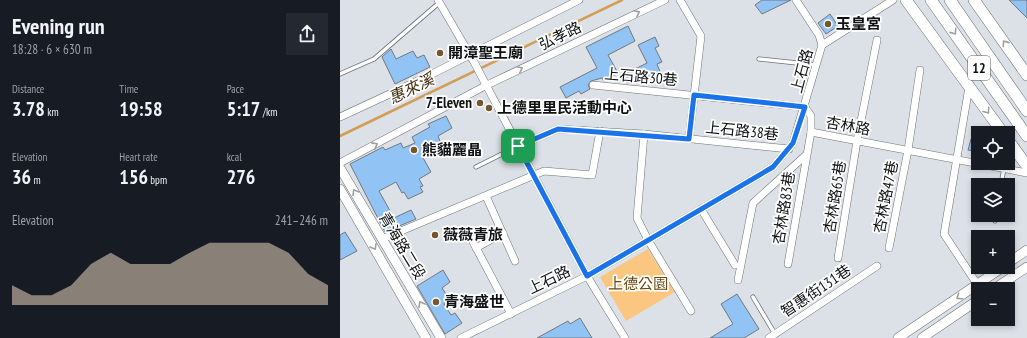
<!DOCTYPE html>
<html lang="en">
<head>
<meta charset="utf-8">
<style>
  :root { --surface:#171b24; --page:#242831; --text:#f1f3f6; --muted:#9ea1a6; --accent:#baad9b }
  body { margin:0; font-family:"PT Sans Narrow","Noto Sans TC",sans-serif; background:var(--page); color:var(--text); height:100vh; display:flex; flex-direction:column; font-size:15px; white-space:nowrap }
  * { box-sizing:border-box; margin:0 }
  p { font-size:13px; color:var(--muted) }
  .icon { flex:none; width:22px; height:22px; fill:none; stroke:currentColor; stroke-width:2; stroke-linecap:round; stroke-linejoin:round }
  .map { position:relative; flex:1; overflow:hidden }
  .details { display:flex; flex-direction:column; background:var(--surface); width:340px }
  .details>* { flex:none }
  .tools { position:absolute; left:631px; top:126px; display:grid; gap:8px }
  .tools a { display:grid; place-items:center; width:44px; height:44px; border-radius:0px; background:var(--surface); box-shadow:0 2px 6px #0003; font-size:20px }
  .pin { position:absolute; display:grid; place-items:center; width:34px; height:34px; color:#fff; margin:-17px; border-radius:8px; box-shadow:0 2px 6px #0006 }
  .round { display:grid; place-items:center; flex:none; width:42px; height:42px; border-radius:0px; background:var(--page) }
  .summary { display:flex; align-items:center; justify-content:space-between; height:68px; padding:0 12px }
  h1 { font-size:22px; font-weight:700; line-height:30px }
  .stats { display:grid; grid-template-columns:repeat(3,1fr); gap:6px; height:68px; padding:4px 12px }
  .stats div { display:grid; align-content:center }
  .stats b { font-size:20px; font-weight:700 }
  .stats small { font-size:11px; font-weight:400 }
  .stats p { font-size:11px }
  .chart { height:112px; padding:8px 12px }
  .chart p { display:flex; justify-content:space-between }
  .chart svg { width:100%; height:72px; margin-top:4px; fill:var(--accent); opacity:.7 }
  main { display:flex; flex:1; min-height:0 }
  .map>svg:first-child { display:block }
  .green { fill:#fbc67f }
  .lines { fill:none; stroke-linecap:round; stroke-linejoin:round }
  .stream { stroke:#d29d54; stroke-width:2.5 }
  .building { fill:#92c3f5; stroke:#74787d }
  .lane-casing { stroke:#6e7277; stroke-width:5 }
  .street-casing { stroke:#6e7277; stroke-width:8 }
  .secondary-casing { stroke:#6e7277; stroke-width:10 }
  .primary-casing { stroke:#6e7277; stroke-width:12 }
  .lane { stroke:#fff; stroke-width:3.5 }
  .street { stroke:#fff; stroke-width:7 }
  .secondary { stroke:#fff; stroke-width:9 }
  .primary { stroke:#fff; stroke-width:11 }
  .oneway { stroke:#9fa0a0 }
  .route-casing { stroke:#fff; stroke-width:8 }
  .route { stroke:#1a73e8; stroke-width:5 }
  .poi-dot { fill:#76572c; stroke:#fff; stroke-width:1.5 }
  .labels { text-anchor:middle; stroke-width:3.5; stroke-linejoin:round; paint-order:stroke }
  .shield { fill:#fff; stroke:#575859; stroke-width:1 }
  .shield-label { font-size:14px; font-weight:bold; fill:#0f1112 }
  .poi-label { font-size:15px; font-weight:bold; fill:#0f1112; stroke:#fff; text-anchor:start }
  .street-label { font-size:15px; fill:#0f1112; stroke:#fff }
  .park-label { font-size:15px; fill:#6b470e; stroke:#fff }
  .water-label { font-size:16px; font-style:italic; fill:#412c0b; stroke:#fff }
</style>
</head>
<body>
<main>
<section class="details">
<div class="summary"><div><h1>Evening run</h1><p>18:28 · 6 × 630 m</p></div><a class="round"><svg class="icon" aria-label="share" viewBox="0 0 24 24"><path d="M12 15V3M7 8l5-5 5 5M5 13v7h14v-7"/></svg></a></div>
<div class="stats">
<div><p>Distance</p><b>3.78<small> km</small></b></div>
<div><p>Time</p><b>19:58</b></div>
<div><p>Pace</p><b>5:17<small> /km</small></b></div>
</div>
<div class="stats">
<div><p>Elevation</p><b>36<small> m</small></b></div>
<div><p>Heart rate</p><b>156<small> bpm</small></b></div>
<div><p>kcal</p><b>276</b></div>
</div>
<div class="chart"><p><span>Elevation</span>241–246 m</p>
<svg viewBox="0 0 160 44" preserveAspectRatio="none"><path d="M0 44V32L10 38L20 38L30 32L40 19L50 12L60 19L70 19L80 19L90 12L100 6L110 6L120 6L130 6L140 12L150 25L160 32V44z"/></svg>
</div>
</section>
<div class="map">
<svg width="687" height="338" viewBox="0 0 687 338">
  <rect width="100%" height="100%" fill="#dce1e7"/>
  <polygon class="green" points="308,249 335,292 286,321 260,277"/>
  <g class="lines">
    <polyline class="stream" points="0,136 282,0"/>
  </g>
  <g class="building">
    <polygon points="422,0 451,0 422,14 415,5"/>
    <polygon points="669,0 687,0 687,18"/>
    <polygon points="490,14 498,26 486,34 478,23"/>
    <polygon points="288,26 295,41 268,55 278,73 264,81 262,78 251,81 248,85 250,89 241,94 239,91 226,98 220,87 257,68 246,47"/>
    <polygon points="315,37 319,46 315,48 322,62 317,64 321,74 306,81 304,77 291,84 289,82 287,83 283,75 307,63 298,45"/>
    <polygon points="51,49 56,59 73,51 77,58 84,55 90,67 55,84 42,57"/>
    <polygon points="106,116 112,128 98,136 102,146 82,156 91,172 79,179 83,186 80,187 83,192 68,199 64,192 62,193 56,182 39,191 54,218 71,210 76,219 45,232 10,164 43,147 45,150 61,143 63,148 75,143 72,137 90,127 88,124"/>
    <polygon points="631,139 638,141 638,152 628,150"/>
    <polygon points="5,232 17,251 0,260 0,235"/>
    <polygon points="103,270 110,282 102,288 110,300 104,304 111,315 115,313 122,323 105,334 77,286"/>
    <polygon points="397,294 419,329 404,338 370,338 393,324 381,304"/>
    <polygon points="240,318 252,338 197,338 228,321 230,324"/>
  </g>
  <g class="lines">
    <g class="lane-casing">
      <g id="lane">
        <polyline points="419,59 476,65"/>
        <polyline points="0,74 34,59 100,2"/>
        <polyline points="136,167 178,146"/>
        <polyline points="661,185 664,168"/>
        <polyline points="655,221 656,215"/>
        <polyline points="413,297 435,334"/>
      </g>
    </g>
    <g class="street-casing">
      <g id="street">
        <polyline points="98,0 134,62 247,276 285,338"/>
        <polyline points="340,0 361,36 349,139"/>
        <polyline points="482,45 553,0"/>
        <polyline points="253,85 465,107 471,116 471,132 448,264"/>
        <polyline points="629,87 604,234 637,284"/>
        <polyline points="0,117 84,78 239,0"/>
        <polyline points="471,132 687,173"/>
        <polyline points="304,134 297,218 308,240 351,311"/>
        <polyline points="178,146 218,129 304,134 449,149"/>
        <polyline points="0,163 145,86 325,0"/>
        <polyline points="146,196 175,261"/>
        <polyline points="361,209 395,265"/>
        <polyline points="131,238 171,314"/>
        <polyline points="42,239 204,171 252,175 260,131"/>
        <polyline points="136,248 163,233"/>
        <polyline points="549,248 568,150 580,70"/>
        <polyline points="498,258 517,141 537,40"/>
        <polyline points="398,280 413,203 466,155"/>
        <polyline points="121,338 247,276 433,167 453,143 482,45 479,35 456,0"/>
        <polyline points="429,338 537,266"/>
      </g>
    </g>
    <g class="secondary-casing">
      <g id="secondary">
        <polyline points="0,168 101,338"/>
        <polyline points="0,189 86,338"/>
        <polyline points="668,263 687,250"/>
        <polyline points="654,289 687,267"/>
        <polyline points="558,338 663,267"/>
        <polyline points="582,338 638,300"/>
      </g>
    </g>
    <g class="primary-casing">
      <g id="primary">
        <polyline points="566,0 663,133"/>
        <polyline points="591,0 687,136"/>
        <polyline points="610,0 687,111"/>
        <polyline points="634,0 687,75"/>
        <polyline points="668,140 687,166"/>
      </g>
    </g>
    <use href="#lane" class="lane"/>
    <use href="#street" class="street"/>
    <use href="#secondary" class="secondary"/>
    <use href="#primary" class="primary"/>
  </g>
  <defs><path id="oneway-chevron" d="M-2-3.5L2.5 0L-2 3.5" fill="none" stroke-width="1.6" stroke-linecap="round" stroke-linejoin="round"/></defs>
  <g class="oneway">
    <use href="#oneway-chevron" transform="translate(297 13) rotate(-26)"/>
    <use href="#oneway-chevron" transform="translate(614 32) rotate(55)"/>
    <use href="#oneway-chevron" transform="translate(665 43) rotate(-125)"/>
    <use href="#oneway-chevron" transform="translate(180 69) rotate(-26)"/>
    <use href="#oneway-chevron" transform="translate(647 111) rotate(54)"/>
    <use href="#oneway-chevron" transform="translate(35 145) rotate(-28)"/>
    <use href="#oneway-chevron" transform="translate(15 192) rotate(-121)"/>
    <use href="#oneway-chevron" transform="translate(34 247) rotate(60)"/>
    <use href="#oneway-chevron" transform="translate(619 297) rotate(146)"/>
    <use href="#oneway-chevron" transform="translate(81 304) rotate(-121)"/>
  </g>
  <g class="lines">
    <g class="route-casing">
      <polygon id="route" points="354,95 465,107 453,143 433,167 247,276 178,146 218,129 349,139"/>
    </g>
    <use href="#route" class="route"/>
  </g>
  <g class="poi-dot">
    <circle cx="488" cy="24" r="4"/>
    <circle cx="100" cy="53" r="4"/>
    <circle cx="140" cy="103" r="4"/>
    <circle cx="149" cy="108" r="4"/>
    <circle cx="74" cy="150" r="4"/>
    <circle cx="95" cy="235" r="4"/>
    <circle cx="96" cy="302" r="4"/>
  </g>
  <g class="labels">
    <rect class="shield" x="628" y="56" width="22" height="24" rx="3"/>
    <g class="shield-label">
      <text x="639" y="73">12</text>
    </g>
    <g class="poi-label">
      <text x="496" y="29">玉皇宮</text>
      <text x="108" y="58">開漳聖王廟</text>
      <text x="132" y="108" text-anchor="end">7-Eleven</text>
      <text x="157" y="113">上德里里民活動中心</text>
      <text x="82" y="155">熊貓麗晶</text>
      <text x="103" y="240">薇薇青旅</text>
      <text x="104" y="307">青海盛世</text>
    </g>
    <g class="street-label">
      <text transform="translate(220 36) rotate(-26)" y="5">弘孝路</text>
      <text transform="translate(462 71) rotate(-75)" y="5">上石路</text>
      <text transform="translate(301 77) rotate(5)" y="5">上石路30巷</text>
      <text transform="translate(508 126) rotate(10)" y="5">杏林路</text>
      <text transform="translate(402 131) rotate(6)" y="5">上石路38巷</text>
      <text transform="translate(495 197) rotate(-81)" y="5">杏林路65巷</text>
      <text transform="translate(546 197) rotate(-79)" y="5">杏林路47巷</text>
      <text transform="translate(444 208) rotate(-81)" y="5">杏林路83巷</text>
      <text transform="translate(62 246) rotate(59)" y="5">青海路二段</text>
      <text transform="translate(209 280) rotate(-26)" y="5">上石路</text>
      <text transform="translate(476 291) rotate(-34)" y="5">智惠街131巷</text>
    </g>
    <g class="park-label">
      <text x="298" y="289">上德公園</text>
    </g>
    <g class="water-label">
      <text transform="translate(71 88) rotate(-26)" y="6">惠來溪</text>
    </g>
  </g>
</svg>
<div class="tools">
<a><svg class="icon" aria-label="locate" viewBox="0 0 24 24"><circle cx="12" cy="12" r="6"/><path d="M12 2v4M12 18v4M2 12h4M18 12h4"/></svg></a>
<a><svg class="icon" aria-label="layers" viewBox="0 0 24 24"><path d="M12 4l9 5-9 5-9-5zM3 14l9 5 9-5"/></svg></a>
<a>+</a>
<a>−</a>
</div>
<div class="pin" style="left:178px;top:146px;background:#1e9e55"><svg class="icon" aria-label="arrive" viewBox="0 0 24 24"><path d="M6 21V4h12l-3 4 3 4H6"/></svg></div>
</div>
</main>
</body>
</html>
